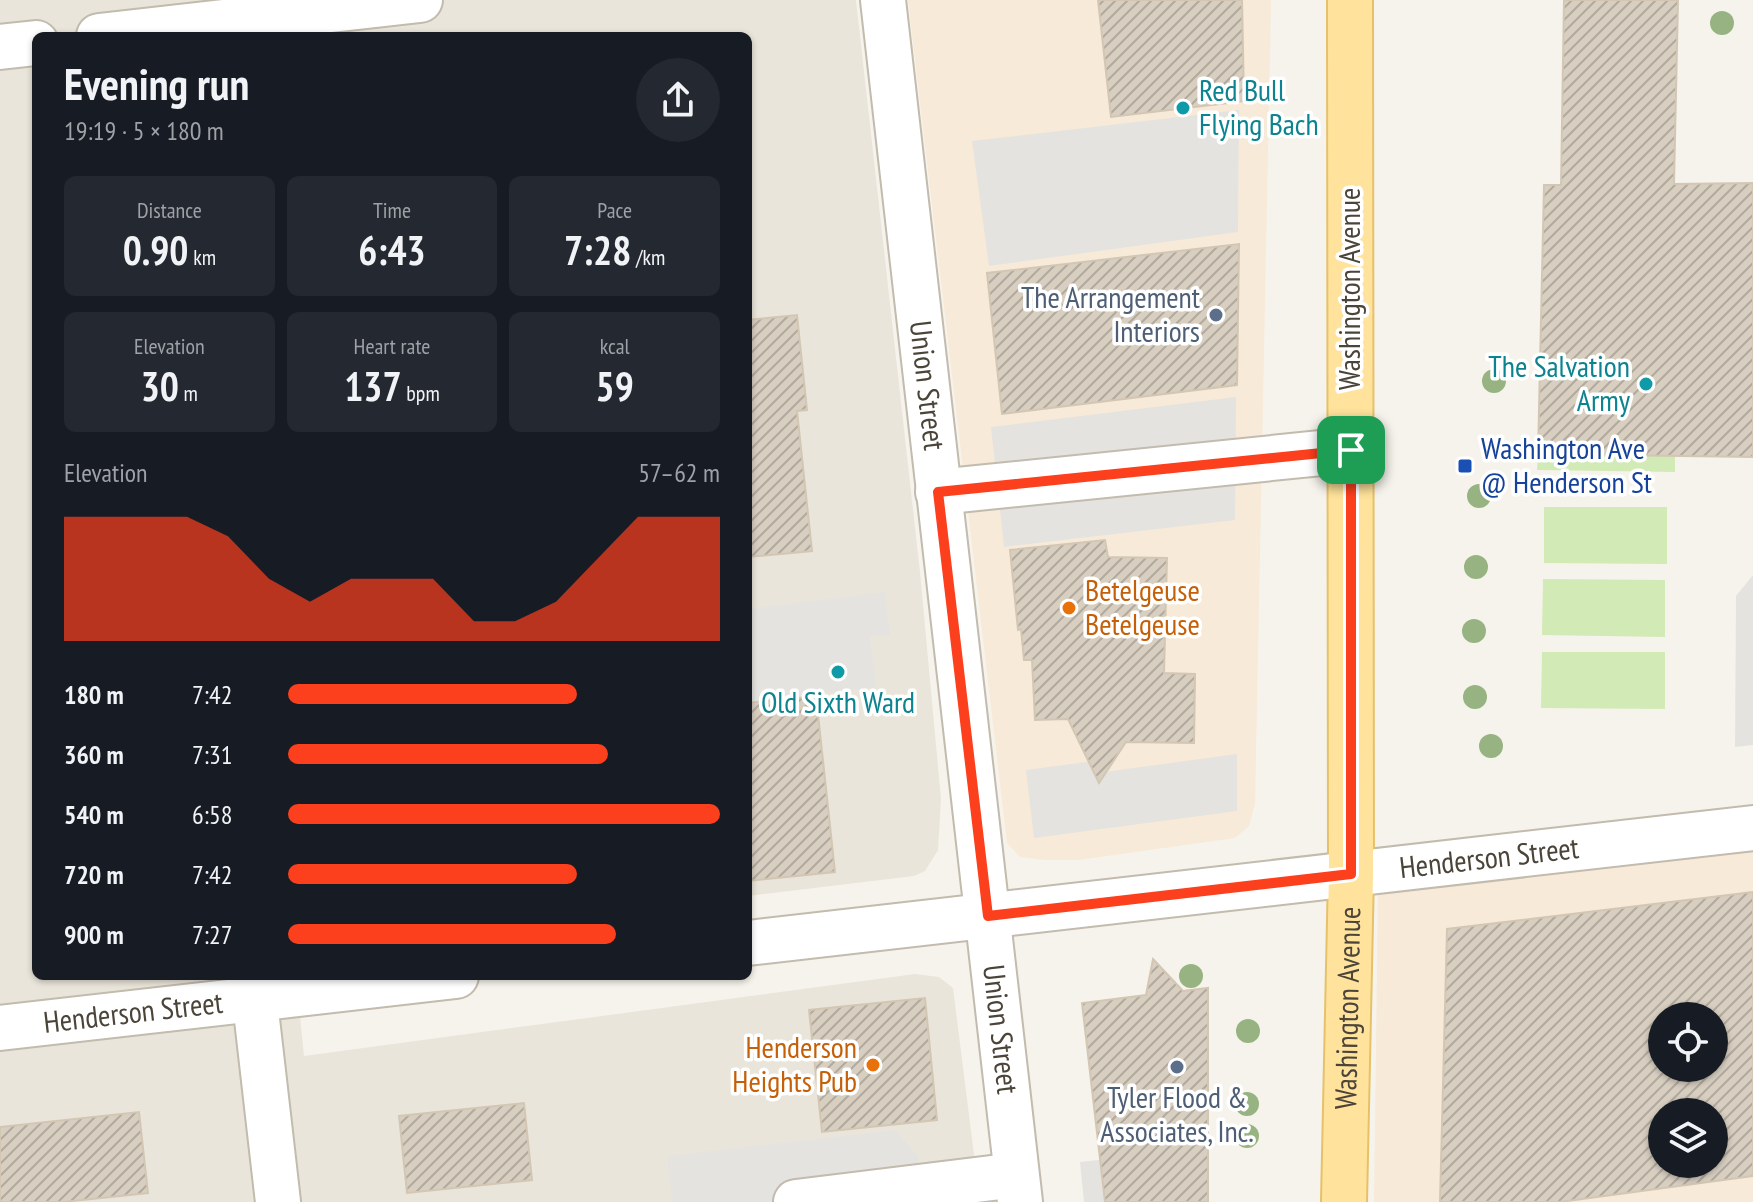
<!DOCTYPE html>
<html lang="en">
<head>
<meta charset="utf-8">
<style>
  :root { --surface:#171b24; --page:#242831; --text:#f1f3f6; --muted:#9ea1a6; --accent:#fc3f1d }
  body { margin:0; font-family:"PT Sans Narrow",sans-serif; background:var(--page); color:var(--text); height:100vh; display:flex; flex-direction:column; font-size:30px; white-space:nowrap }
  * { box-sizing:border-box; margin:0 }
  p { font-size:26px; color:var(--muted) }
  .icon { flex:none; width:44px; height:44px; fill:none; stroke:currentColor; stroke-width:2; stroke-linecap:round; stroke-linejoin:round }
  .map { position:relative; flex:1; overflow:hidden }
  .sheet { position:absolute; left:32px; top:32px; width:720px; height:948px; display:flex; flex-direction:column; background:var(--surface); border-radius:12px; box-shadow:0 2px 6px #0004 }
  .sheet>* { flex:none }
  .buttons { position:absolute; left:1648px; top:1002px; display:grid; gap:16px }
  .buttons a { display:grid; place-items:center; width:80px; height:80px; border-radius:50%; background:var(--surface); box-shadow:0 2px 6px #0004; font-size:40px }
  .pin { position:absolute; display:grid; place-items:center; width:68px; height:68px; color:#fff; margin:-34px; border-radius:16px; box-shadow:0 4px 12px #0006 }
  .round { display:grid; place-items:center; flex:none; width:84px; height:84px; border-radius:42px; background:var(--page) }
  .head { display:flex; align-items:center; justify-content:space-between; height:136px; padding:0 32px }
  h1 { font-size:44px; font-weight:700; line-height:60px }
  .stats { display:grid; grid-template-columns:repeat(3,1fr); gap:12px; height:136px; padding:8px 32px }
  .stats div { display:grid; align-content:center; border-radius:12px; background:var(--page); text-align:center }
  .stats b { font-size:40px; font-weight:700 }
  .stats small { font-size:22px; font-weight:400 }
  .stats p { font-size:22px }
  .chart { height:224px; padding:16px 32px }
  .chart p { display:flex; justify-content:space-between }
  .chart svg { width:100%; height:144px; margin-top:8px; fill:var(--accent); opacity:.7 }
  ul { padding:0 32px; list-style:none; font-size:26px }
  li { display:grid; grid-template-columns:128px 96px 1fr; align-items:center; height:60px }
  li i { height:20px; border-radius:10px; background:var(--accent) }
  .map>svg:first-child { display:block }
  .residential { fill:#eae5da }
  .commercial { fill:#f7ead8; fill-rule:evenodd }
  .pitch { fill:#d2eab5 }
  .parking { fill:#e5e3e0 }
  .building { fill:url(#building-hatch); stroke:#d3c7b4; stroke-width:2; fill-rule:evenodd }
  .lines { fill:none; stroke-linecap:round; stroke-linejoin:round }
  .minor-casing { stroke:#c2bbae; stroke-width:48 }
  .major-casing { stroke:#e6c16a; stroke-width:48 }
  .minor { stroke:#fff; stroke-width:44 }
  .major { stroke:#ffe39c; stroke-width:44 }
  .tree { fill:#97b381 }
  .route-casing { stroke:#fff; stroke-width:16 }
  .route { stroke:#fc3f1d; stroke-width:10 }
  .culture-dot { fill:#0f9aa8; stroke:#fff; stroke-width:3 }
  .service-dot { fill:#5c6f8a; stroke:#fff; stroke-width:3 }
  .transit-dot { fill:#1a4fb4; stroke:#fff; stroke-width:3 }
  .food-dot { fill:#e8710a; stroke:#fff; stroke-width:3 }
  .labels { text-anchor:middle; stroke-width:7; stroke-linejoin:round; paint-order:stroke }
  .culture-label { font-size:30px; fill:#0d838f; stroke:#fff; text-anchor:start }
  .street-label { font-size:30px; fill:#4b4439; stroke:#fff }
  .service-label { font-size:30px; fill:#4e5e75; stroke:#fff; text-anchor:end }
  .transit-label { font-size:30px; fill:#164399; stroke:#fff; text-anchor:start }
  .food-label { font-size:30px; fill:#c56008; stroke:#fff; text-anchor:start }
</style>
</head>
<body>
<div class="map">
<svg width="1753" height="1202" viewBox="0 0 1753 1202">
  <defs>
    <pattern id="building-hatch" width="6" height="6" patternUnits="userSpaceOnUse" patternTransform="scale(2)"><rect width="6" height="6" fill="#d8cfc1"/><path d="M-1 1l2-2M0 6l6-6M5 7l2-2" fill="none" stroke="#b1aa9e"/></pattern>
  </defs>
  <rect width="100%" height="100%" fill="#f6f3ec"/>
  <polygon class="residential" points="0,0 856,0 920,572 941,799 938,850 925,871 914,876 748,896 748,36 36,36 36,976 296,976 304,1056 915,974 939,977 953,988 980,1202 0,1202"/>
  <g class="commercial">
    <polygon points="908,0 1271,0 1255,803 1249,826 1235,838 1078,860 1045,860 1020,857 1007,843"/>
    <path d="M1753,849V1202H1374L1378,894ZM1662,1016H1714V1068H1662ZM1662,1112H1714V1164H1662Z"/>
  </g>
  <g class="pitch">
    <polygon points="1538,454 1675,456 1675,472 1537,470"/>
    <polygon points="1544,507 1667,507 1667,564 1544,563"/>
    <polygon points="1543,579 1665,580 1665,637 1542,635"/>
    <polygon points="1542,652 1665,652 1665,709 1541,708"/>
  </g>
  <g class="parking">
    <polygon points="1239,110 1238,232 989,266 972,141"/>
    <polygon points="1236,397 1235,520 1004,547 991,427"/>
    <polygon points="1753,575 1753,745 1735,747 1736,596"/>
    <polygon points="885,592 890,635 870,637 876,687 748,703 748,609"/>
    <polygon points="1237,754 1237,811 1034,838 1026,770 1094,761 1097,773"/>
    <polygon points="895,1130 918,1156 915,1202 672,1202 667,1156"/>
    <polygon points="1145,1155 1150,1202 1084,1202 1080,1162"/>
  </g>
  <g class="building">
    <polygon points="1098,0 1242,0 1244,101 1111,117"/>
    <polygon points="1564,0 1678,0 1674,184 1753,183 1753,457 1538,454 1544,185 1561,185"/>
    <polygon points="1239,244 1237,385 1002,414 987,273"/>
    <polygon points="797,315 807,410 797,411 812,551 748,557 748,320"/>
    <polygon points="1105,540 1108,557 1167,558 1164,673 1195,674 1194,743 1126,742 1099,783 1068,719 1035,720 1032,660 1024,660 1021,629 1018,630 1010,550"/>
    <polygon points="816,696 835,872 748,881 748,703"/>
    <path d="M1753,892V1176L1560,1202H1440L1447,929ZM1662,1016H1714V1068H1662ZM1662,1112H1714V1164H1662Z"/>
    <polygon points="1153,959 1183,991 1208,988 1208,1202 1105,1202 1082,1003 1146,995"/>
    <polygon points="925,998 937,1120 822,1132 809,1010"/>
    <polygon points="524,1103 532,1180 407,1193 399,1116"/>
    <polygon points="139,1112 148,1193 63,1202 0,1202 0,1127"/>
  </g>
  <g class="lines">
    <g class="minor-casing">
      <g id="minor">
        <path id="s1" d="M883,0L1020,1202"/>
        <polyline points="99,36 420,0"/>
        <polyline points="0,47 36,43"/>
        <polyline points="938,492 1351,450"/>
        <path id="s2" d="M748,943L1753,828"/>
        <polyline points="252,976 278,1202"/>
        <path id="s3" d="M0,1028L456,976"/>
        <polyline points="796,1202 1016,1175"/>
      </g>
    </g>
    <g class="major-casing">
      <g id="major">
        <path id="s4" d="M1344,1202L1351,874L1350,0"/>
      </g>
    </g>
    <use href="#minor" class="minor"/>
    <use href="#major" class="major"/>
  </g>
  <g class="tree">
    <circle cx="1722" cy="23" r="12"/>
    <circle cx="1494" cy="381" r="12"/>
    <circle cx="1479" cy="496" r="12"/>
    <circle cx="1476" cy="567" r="12"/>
    <circle cx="1474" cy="631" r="12"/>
    <circle cx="1475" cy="697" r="12"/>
    <circle cx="1491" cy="746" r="12"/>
    <circle cx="1191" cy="976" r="12"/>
    <circle cx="1248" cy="1031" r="12"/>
    <circle cx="1247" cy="1104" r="12"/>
    <circle cx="1247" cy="1136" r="12"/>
  </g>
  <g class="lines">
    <g class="route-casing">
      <polygon id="route" points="1351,450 1351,874 988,916 938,492"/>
    </g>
    <use href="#route" class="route"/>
  </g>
  <g class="culture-dot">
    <circle cx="1183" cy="108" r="8"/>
    <circle cx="1646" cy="384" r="8"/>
    <circle cx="838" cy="672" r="8"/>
  </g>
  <g class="service-dot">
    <circle cx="1216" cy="315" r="8"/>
    <circle cx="1177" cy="1067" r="8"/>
  </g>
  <rect class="transit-dot" x="1457" y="458" width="16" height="16" rx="4"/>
  <g class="food-dot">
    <circle cx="1069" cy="608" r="8"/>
    <circle cx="873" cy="1065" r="8"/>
  </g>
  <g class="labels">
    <g class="culture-label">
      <text x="1199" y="101">Red Bull<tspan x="1199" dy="34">Flying Bach</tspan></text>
      <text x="1630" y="377" text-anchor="end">The Salvation<tspan x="1630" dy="34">Army</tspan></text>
      <text x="838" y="713" text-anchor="middle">Old Sixth Ward</text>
    </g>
    <g class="street-label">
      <text transform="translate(1350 289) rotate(-90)" y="10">Washington Avenue</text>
      <text dy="10" stroke="none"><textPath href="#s1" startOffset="388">Union Street</textPath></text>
      <text dy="10" stroke="none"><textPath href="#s2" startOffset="746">Henderson Street</textPath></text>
      <text dy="10" stroke="none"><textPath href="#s4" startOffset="194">Washington Avenue</textPath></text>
      <text dy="10" stroke="none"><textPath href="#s3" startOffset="134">Henderson Street</textPath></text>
      <text dy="10" stroke="none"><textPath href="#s1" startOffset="1036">Union Street</textPath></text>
    </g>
    <g class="service-label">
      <text x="1200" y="308">The Arrangement<tspan x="1200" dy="34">Interiors</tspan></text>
      <text x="1177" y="1108" text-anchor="middle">Tyler Flood &amp;<tspan x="1177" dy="34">Associates, Inc.</tspan></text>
    </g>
    <g class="transit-label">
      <text x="1481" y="459">Washington Ave<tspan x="1481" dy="34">@ Henderson St</tspan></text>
    </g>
    <g class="food-label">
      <text x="1085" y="601">Betelgeuse<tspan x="1085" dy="34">Betelgeuse</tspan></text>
      <text x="857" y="1058" text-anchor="end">Henderson<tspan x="857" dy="34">Heights Pub</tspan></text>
    </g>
  </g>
</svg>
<div class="buttons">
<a><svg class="icon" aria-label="locate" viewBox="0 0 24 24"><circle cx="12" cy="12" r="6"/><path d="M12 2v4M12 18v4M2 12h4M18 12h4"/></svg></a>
<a><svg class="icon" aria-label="layers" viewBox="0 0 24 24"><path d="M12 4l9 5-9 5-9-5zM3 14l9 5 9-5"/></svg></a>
</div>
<div class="pin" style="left:1351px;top:450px;background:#1e9e55"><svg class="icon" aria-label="arrive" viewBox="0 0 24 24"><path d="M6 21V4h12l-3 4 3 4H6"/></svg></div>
<section class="sheet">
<div class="head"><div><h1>Evening run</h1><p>19:19 · 5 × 180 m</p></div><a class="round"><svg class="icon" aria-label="share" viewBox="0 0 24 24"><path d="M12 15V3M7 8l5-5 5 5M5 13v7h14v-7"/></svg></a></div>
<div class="stats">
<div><p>Distance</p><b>0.90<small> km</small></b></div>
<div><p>Time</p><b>6:43</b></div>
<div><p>Pace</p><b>7:28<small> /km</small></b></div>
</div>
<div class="stats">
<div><p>Elevation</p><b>30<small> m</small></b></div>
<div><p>Heart rate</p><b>137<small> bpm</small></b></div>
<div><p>kcal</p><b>59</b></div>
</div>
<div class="chart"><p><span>Elevation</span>57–62 m</p>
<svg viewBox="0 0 160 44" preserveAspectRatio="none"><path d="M0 44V6L10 6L20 6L30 6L40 12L50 25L60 32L70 25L80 25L90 25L100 38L110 38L120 32L130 19L140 6L150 6L160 6V44z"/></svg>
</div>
<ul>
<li><b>180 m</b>7:42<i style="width:67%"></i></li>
<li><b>360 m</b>7:31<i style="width:74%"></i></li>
<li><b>540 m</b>6:58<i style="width:100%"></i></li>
<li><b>720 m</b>7:42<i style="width:67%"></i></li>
<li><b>900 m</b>7:27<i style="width:76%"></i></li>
</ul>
</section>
</div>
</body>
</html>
